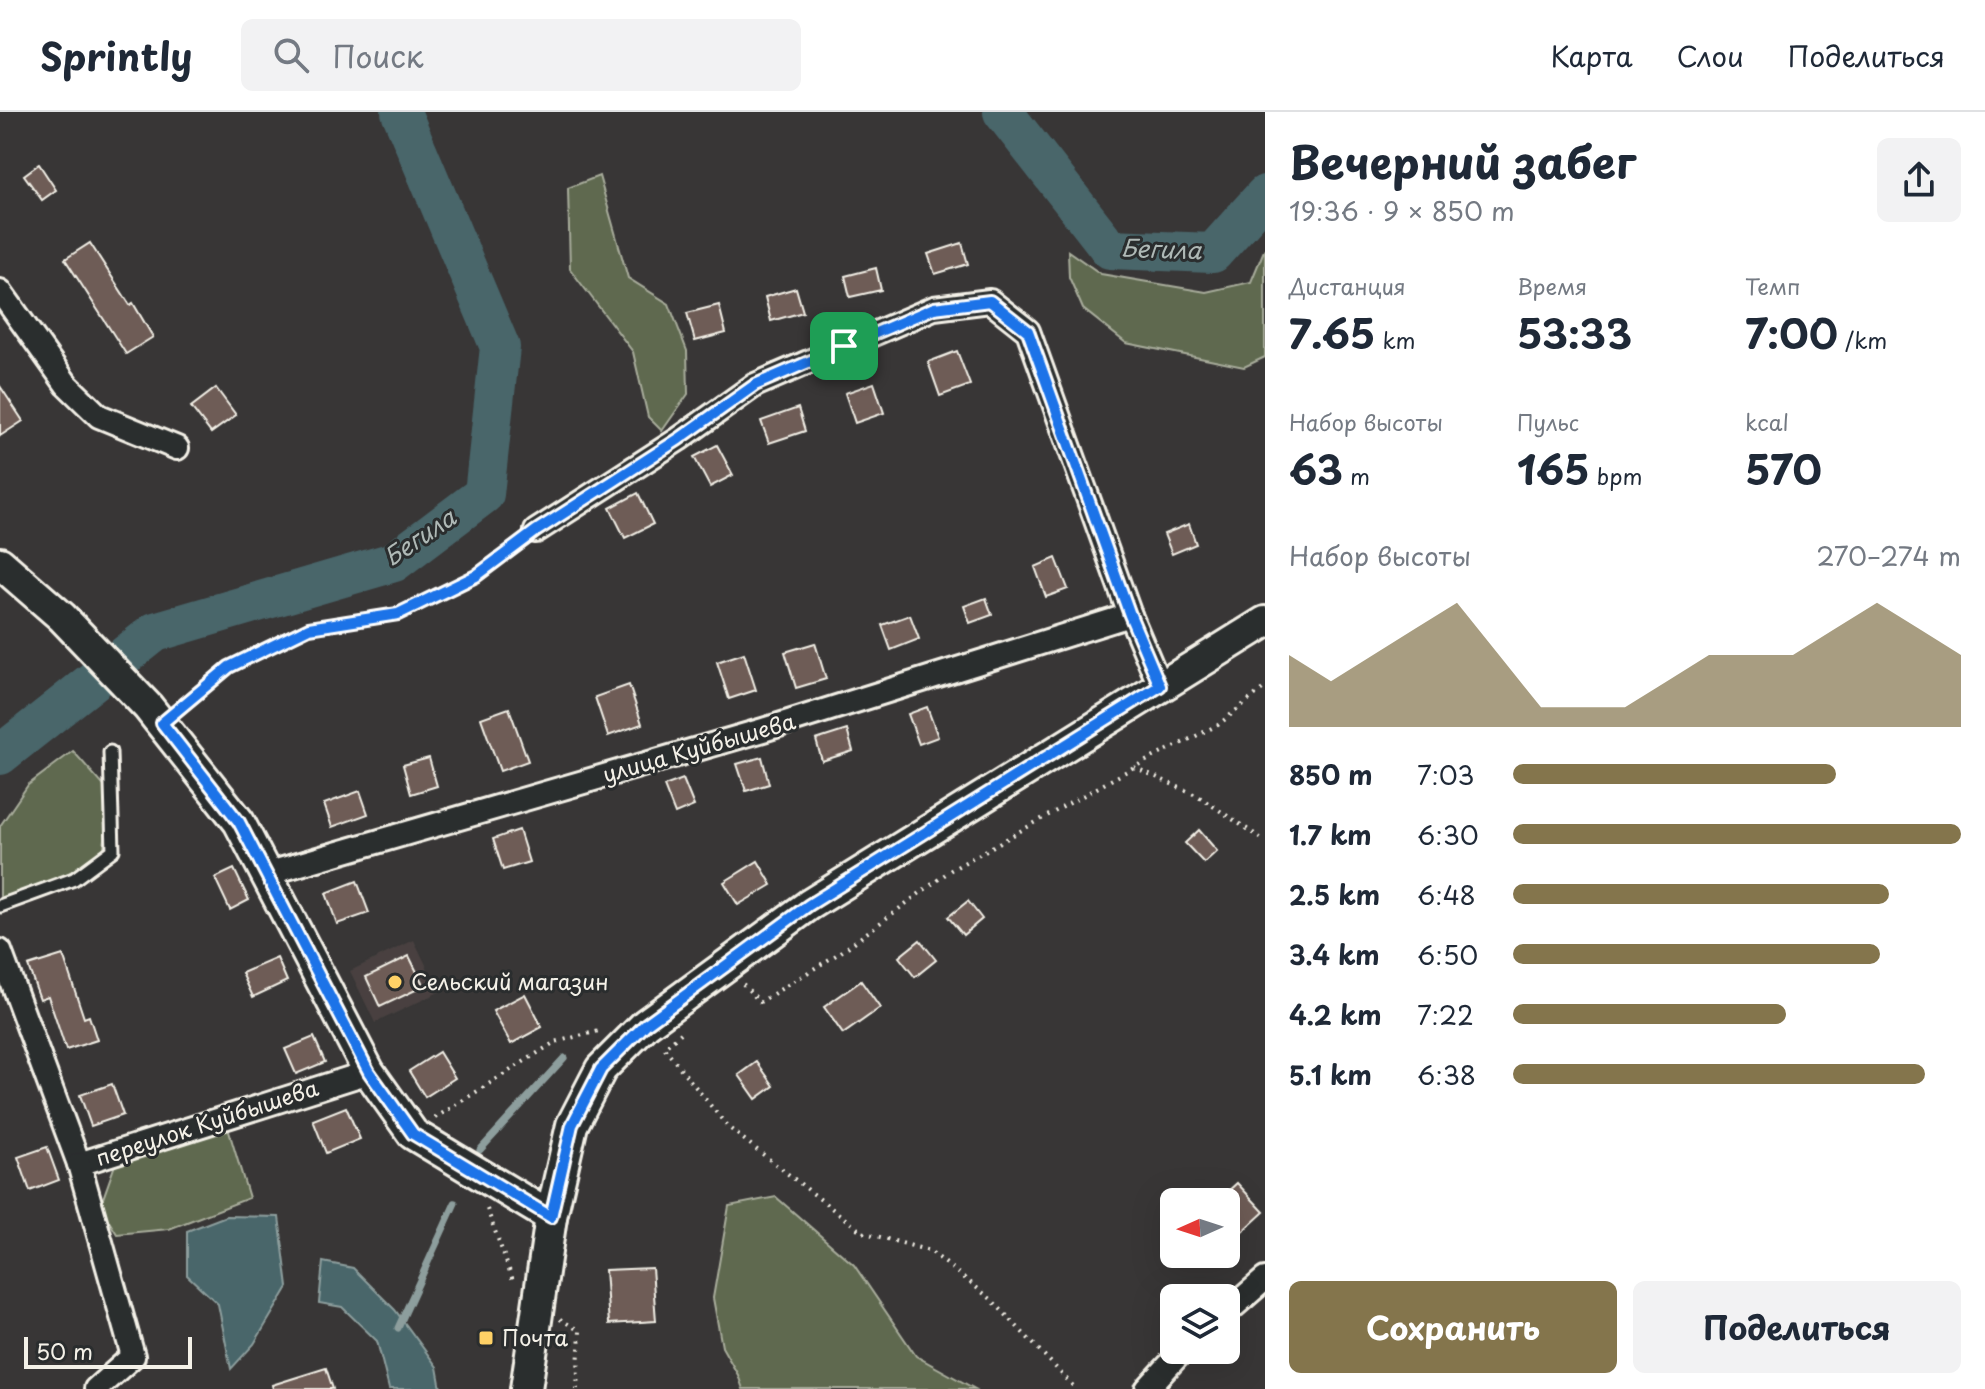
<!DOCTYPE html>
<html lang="ru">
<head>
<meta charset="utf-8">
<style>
  :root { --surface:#fff; --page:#f2f2f3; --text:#1f2937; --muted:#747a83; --line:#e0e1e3; --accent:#84754c }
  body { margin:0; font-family:"Playpen Sans",sans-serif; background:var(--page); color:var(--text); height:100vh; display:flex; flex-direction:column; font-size:30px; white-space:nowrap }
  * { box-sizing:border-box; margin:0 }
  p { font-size:26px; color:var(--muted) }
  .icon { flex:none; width:44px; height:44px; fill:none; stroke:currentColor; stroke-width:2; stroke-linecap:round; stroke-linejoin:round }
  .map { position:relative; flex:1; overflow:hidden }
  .details { display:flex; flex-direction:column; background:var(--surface); width:720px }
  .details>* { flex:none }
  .needle { width:52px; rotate:267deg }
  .buttons { position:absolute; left:1160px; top:1076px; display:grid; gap:16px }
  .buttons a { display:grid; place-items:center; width:80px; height:80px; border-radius:12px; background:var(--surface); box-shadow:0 8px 32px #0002; font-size:40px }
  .scale { position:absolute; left:24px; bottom:20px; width:168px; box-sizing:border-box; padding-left:8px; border:4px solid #f4f1e8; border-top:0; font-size:22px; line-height:28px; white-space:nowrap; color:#f4f1e8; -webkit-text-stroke:6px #2a2d2e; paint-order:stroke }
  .pin { position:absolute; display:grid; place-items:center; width:68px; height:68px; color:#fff; margin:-34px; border-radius:16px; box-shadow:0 4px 12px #0006 }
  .round { display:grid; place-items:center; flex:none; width:84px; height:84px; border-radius:12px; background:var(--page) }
  .summary { display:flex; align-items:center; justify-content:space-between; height:136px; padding:0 24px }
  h1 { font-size:44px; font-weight:700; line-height:60px }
  .metrics { display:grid; grid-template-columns:repeat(3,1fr); gap:12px; height:136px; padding:8px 24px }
  .metrics div { display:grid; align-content:center }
  .metrics b { font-size:40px; font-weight:700 }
  .metrics small { font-size:22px; font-weight:400 }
  .metrics p { font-size:22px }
  .chart { height:224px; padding:16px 24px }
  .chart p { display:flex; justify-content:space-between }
  .chart svg { width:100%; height:144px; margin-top:8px; fill:var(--accent); opacity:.7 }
  .action { display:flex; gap:16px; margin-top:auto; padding:16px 24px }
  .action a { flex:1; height:92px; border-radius:12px; background:var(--accent); color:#fff; font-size:32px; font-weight:700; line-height:92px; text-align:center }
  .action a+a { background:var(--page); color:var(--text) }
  ul { padding:0 24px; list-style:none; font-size:26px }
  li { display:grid; grid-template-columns:128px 96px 1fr; align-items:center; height:60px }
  li i { height:20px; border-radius:10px; background:var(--accent) }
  header { display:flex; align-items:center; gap:48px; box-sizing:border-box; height:112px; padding:0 40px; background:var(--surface); border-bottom:2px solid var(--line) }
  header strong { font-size:38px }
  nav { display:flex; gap:44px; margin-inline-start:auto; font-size:28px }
  .search { width:560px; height:72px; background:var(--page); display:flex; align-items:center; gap:20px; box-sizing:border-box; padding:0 28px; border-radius:12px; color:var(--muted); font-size:30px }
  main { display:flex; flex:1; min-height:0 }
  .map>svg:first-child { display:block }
  .built { fill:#484140 }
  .green { fill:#5e6950; stroke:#a9ad9c; stroke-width:2 }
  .water { fill:#48666b; stroke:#8d9e9d; stroke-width:2 }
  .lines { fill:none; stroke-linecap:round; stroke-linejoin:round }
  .stream { stroke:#8d9e9d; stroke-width:7 }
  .river { stroke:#48666b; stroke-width:40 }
  .building { fill:#6e5c57; stroke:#f4f1e8; stroke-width:2 }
  .lane-casing { stroke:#f4f1e8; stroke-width:17 }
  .street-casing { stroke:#f4f1e8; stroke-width:28 }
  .secondary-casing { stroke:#f4f1e8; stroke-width:36 }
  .path { stroke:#f4f1e8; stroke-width:4; stroke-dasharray:2 6; stroke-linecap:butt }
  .lane { stroke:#2a2d2e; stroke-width:11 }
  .street { stroke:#2a2d2e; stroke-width:22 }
  .secondary { stroke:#2a2d2e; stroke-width:30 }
  .route-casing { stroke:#fff; stroke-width:16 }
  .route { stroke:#1a73e8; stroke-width:10 }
  .poi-dot { fill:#ffd166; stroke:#2a2d2e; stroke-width:3 }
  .labels { text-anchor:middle; stroke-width:6; stroke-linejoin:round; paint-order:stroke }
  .street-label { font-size:22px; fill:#f4f1e8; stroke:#2a2d2e }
  .poi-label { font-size:22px; fill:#f4f1e8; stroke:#2a2d2e; text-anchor:start }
  .water-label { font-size:24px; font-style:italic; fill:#afb9b6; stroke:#2a2d2e }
</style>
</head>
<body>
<header>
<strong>Sprintly</strong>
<div class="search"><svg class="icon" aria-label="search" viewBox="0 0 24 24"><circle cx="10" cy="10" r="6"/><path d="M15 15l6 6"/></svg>Поиск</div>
<nav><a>Карта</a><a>Слои</a><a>Поделиться</a></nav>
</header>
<main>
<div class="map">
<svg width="1265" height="1277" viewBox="0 0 1265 1277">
  <rect width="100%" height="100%" fill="#383636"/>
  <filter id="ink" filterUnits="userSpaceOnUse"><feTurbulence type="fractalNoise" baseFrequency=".0125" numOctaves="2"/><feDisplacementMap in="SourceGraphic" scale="16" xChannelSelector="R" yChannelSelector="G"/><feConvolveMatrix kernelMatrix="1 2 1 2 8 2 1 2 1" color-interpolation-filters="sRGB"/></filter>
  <g filter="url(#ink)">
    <polygon class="built" points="414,828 439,880 375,911 350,859"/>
    <g class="green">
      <polygon points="599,64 628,166 669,192 687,239 688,282 662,319 648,305 633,240 570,157 568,76"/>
      <polygon points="1265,136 1265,245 1244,255 1126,231 1083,197 1069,165 1068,139 1101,162 1206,180 1251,170"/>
      <polygon points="73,639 111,682 103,742 9,794 0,796 0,714 28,673"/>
      <polygon points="228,1016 249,1086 169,1117 117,1122 100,1095 117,1047"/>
      <polygon points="776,1085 854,1153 916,1244 975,1277 743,1277 738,1263 722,1235 713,1186 729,1094"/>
    </g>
    <g class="water">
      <polygon points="226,1104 279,1105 288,1175 254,1232 231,1257 218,1192 187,1163 187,1119"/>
      <polygon points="323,1150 353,1156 395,1198 437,1255 441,1277 389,1277 377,1229 342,1195 319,1191"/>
    </g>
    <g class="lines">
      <g class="stream">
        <polyline points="480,1038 564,946"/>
        <polyline points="398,1216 455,1091"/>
      </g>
      <g class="river">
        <polyline points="1003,0 1110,137 1213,141 1265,83"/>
        <polyline points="0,643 155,520 394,450 484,382 500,235 401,0"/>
      </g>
    </g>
    <g class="building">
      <polygon points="39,52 56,78 42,88 24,63"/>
      <polygon points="90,131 130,193 133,191 153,225 126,242 65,147"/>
      <polygon points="962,131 968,152 935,162 928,142"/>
      <polygon points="876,156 881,178 850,185 845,164"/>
      <polygon points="796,176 803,200 771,209 765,185"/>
      <polygon points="719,193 726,221 695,229 687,201"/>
      <polygon points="957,239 970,273 940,284 928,250"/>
      <polygon points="874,271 884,301 855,311 845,281"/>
      <polygon points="0,274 23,309 0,324"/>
      <polygon points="216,276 236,303 211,321 191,295"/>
      <polygon points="798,296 805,319 769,331 761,309"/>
      <polygon points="717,333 733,363 710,375 694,345"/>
      <polygon points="638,381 653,412 625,426 610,396"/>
      <polygon points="1189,412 1196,432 1172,442 1164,422"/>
      <polygon points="1056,446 1068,477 1046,485 1035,455"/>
      <polygon points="986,486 992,503 970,511 964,494"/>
      <polygon points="910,503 919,527 891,538 882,513"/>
      <polygon points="815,531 826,567 796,576 785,540"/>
      <polygon points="744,541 756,578 729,587 717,550"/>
      <polygon points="629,573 642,612 608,624 595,585"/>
      <polygon points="927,595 938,625 919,632 908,602"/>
      <polygon points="509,596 528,649 500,659 481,606"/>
      <polygon points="847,618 853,639 822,649 816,628"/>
      <polygon points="762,645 769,672 746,679 737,652"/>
      <polygon points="429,646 437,674 411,682 403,653"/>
      <polygon points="683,667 694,694 675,702 664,674"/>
      <polygon points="360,679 368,702 332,715 324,692"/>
      <polygon points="519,718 529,750 503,758 493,727"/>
      <polygon points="1199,718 1217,739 1204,751 1185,731"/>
      <polygon points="758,749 772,773 738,793 724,770"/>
      <polygon points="234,757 249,788 230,798 215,766"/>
      <polygon points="357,769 369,801 337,812 326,781"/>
      <polygon points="968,789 982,807 963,823 948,805"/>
      <polygon points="920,828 936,848 915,865 899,845"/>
      <polygon points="63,843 84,906 89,904 97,928 66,938 48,884 40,887 28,854"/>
      <polygon points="409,844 424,874 380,895 366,865"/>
      <polygon points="277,846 287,869 253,885 242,861"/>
      <polygon points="861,869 880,896 843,922 824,895"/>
      <polygon points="525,882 542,915 511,932 493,899"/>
      <polygon points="314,925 325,950 296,962 285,937"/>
      <polygon points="439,940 455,966 425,985 409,959"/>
      <polygon points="757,950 774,974 756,987 739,963"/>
      <polygon points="112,972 123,1003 91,1014 80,983"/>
      <polygon points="346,995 360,1027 326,1041 313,1008"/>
      <polygon points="47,1035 59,1068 30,1079 18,1045"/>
      <polygon points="1237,1071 1264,1100 1226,1135 1226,1081"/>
      <polygon points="652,1156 656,1209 609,1212 605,1158"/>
      <polygon points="326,1256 333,1277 273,1277 272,1273"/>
    </g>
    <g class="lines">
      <g class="lane-casing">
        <polyline id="lane" points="0,794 74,767 113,738 110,640"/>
      </g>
      <g class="street-casing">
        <g id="street">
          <polyline points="0,179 67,273 99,304 177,336"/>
          <polyline points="536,419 679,327 755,273 934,196 990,189 1028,219 1130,503 1160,574"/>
          <polyline points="266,762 763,618 1130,503"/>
          <polyline points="0,839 79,1052 369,960"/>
          <polyline points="79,1052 133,1244 96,1277"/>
          <polyline points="1226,1201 1265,1167"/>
          <polyline points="1147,1277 1183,1238"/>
        </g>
      </g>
      <g class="secondary-casing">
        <g id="secondary">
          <polyline points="0,451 62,505 148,595 239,710 369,960 413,1022 551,1105"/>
          <polyline points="526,1277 551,1105 572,1013 601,957 646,912 809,793 1265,510"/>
        </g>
      </g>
      <g class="path">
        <polyline points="180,596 229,555 309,516 398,502 476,464 519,432"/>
        <polyline points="1134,655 1198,684 1265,729"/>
        <polyline points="743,872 760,890 841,840 951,758 1134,655 1218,613 1265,575"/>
        <polyline points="681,921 664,936 728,1015 862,1120 930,1139 991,1187 1076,1277"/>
        <polyline points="435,1006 555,930 603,918"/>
        <polyline points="487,1097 514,1171"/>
        <polyline points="560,1207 580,1219 577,1277"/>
      </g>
      <use href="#lane" class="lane"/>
      <use href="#street" class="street"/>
      <use href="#secondary" class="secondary"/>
    </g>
  </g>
  <g class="lines" filter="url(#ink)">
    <g class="route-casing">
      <polygon id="route" points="990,189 1028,219 1130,503 1160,574 809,793 646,912 601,957 572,1013 551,1105 413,1022 369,960 239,710 162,611 229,555 309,516 398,502 476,464 536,419 679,327 755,273 934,196"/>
    </g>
    <use href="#route" class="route"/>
  </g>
  <g class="poi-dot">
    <circle cx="395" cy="870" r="8"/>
    <rect x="478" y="1218" width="16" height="16" rx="4"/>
  </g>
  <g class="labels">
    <g class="street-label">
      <text transform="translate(699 636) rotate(-16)" y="8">улица Куйбышева</text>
      <text transform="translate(207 1011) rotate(-18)" y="8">переулок Куйбышева</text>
    </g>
    <g class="poi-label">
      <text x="411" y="878">Сельский магазин</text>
      <text x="502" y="1234">Почта</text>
    </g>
    <g class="water-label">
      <text transform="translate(1161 138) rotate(2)" y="8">Бегила</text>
      <text transform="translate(420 426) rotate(-34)" y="8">Бегила</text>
    </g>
  </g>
</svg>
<div class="buttons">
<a><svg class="needle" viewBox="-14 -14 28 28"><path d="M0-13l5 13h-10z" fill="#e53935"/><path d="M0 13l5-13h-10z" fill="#747a83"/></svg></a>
<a><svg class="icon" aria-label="layers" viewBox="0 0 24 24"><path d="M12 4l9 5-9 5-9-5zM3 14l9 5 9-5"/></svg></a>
</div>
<div class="scale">50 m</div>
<div class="pin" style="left:844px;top:234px;background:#1e9e55"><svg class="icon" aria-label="arrive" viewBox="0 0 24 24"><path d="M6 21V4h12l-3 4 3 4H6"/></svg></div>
</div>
<section class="details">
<div class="summary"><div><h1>Вечерний забег</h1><p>19:36 · 9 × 850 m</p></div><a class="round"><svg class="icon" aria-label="share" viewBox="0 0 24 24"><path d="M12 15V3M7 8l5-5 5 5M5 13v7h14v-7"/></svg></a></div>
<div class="metrics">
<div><p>Дистанция</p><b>7.65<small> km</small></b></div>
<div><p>Время</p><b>53:33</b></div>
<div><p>Темп</p><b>7:00<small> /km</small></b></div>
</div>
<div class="metrics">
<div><p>Набор высоты</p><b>63<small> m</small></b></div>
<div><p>Пульс</p><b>165<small> bpm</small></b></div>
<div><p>kcal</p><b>570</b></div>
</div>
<div class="chart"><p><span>Набор высоты</span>270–274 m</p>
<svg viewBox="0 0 160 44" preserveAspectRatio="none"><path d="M0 44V22L10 30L20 22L30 14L40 6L50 22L60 38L70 38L80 38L90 30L100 22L110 22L120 22L130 14L140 6L150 14L160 22V44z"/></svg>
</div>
<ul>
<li><b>850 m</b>7:03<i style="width:72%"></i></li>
<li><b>1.7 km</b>6:30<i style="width:100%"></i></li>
<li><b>2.5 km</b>6:48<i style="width:84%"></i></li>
<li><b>3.4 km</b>6:50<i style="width:82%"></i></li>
<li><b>4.2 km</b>7:22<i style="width:61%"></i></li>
<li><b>5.1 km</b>6:38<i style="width:92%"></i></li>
</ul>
<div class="action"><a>Сохранить</a><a>Поделиться</a></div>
</section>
</main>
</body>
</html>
